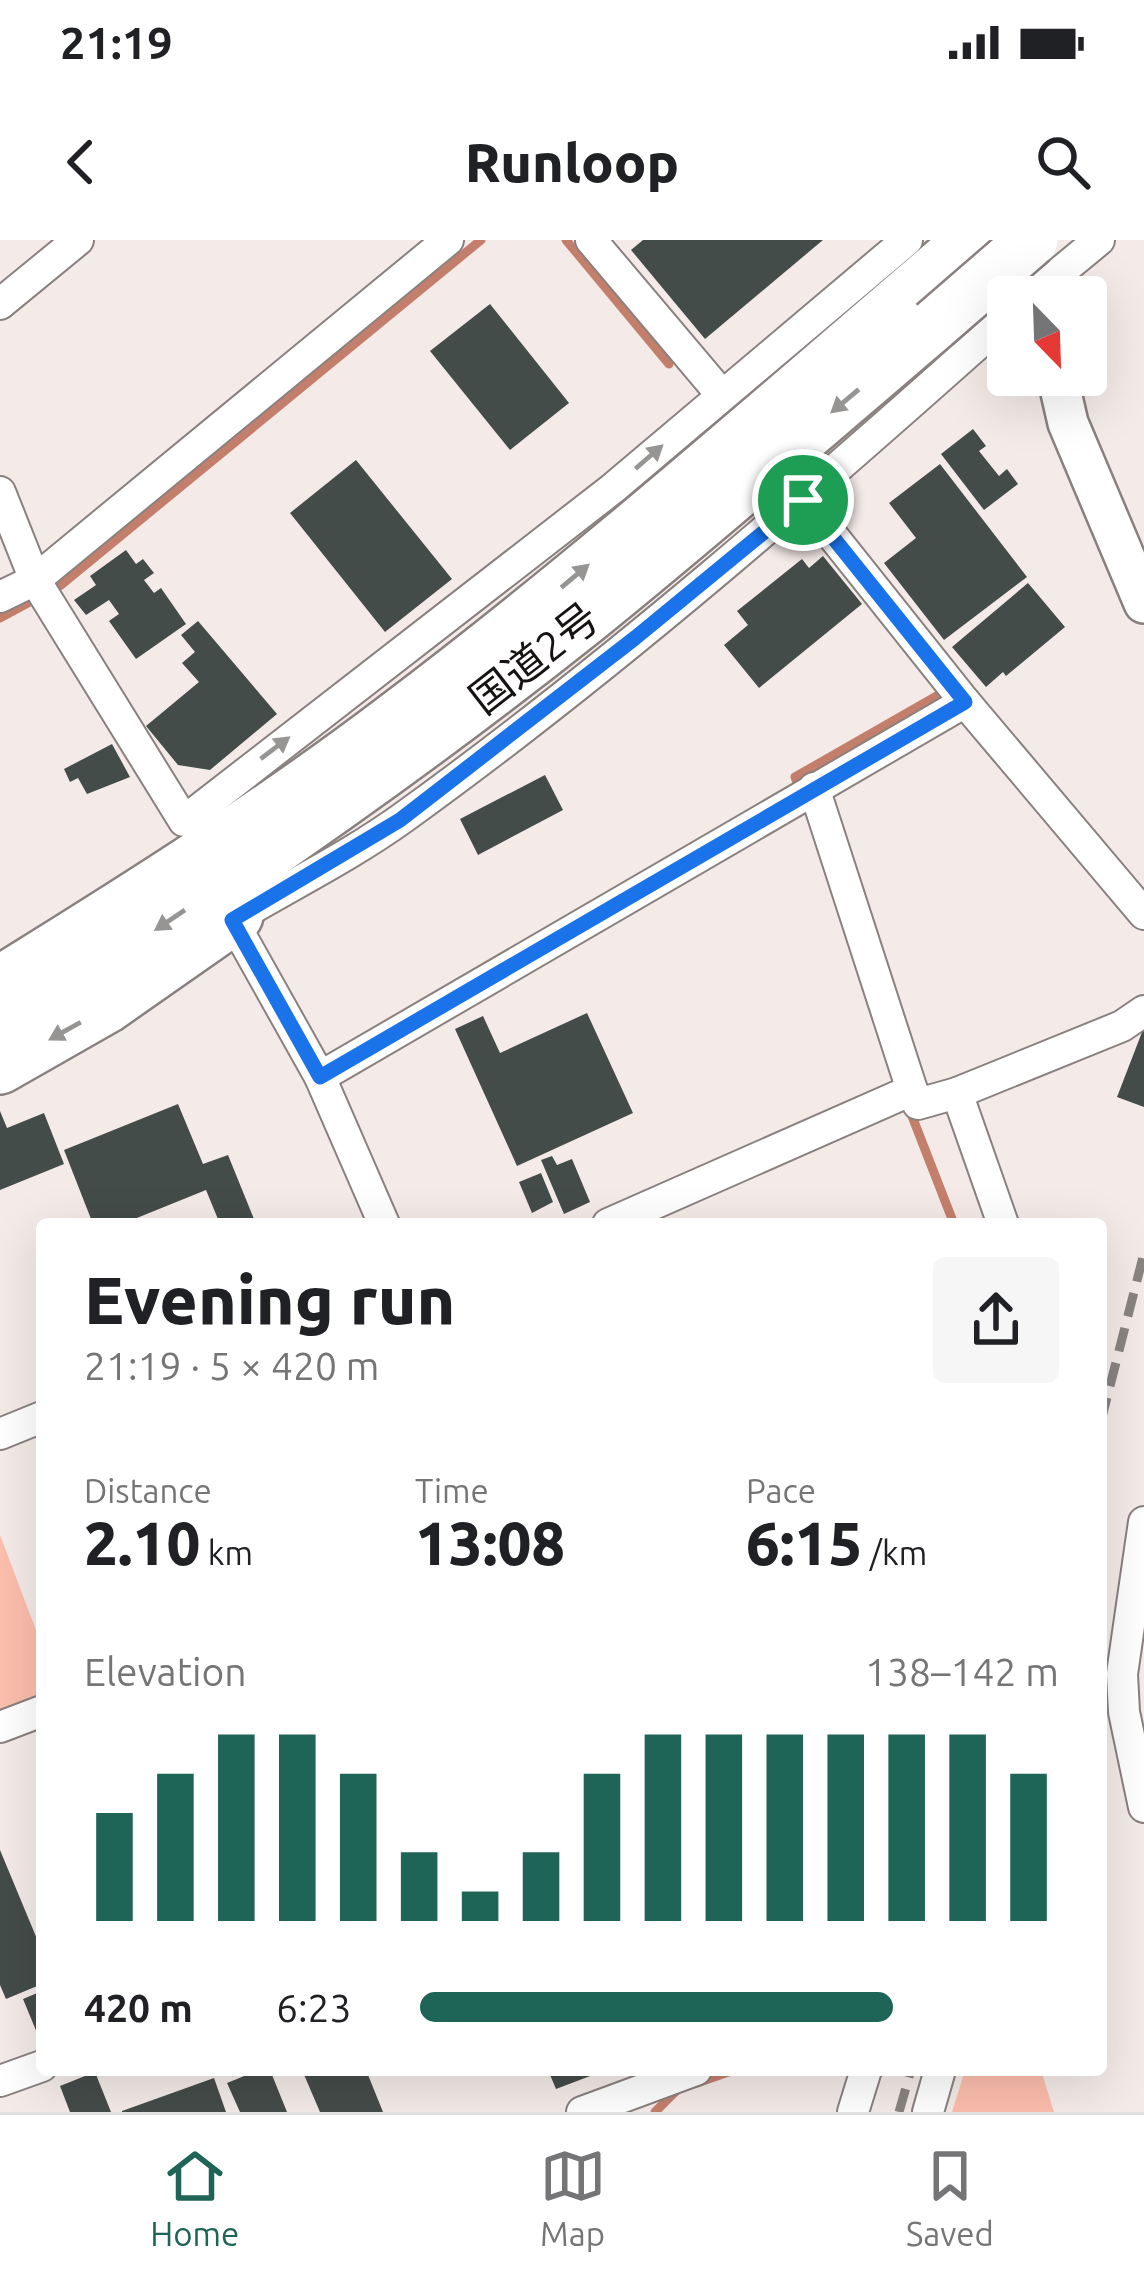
<!DOCTYPE html>
<html lang="en">
<head>
<meta charset="utf-8">
<style>
  :root { --surface:#fff; --page:#f6f6f6; --text:#202124; --muted:#757577; --line:#e0e0e0; --accent:#1e6457 }
  body { margin:0; font-family:Ubuntu,"Noto Sans JP",sans-serif; background:var(--page); color:var(--text); height:100vh; display:flex; flex-direction:column; font-size:45px; white-space:nowrap }
  * { box-sizing:border-box; margin:0 }
  p { font-size:39px; color:var(--muted) }
  .icon { flex:none; width:66px; height:66px; fill:none; stroke:currentColor; stroke-width:2; stroke-linecap:round; stroke-linejoin:round }
  .map { position:relative; flex:1; overflow:hidden }
  .side { position:absolute; left:36px; top:978px; width:1071px; height:858px; display:flex; flex-direction:column; background:var(--surface); border-radius:12px; box-shadow:0 12px 48px #0002 }
  .side>* { flex:none }
  .needle { width:78px; rotate:157deg }
  .buttons { position:absolute; left:987px; top:36px; display:grid; gap:24px }
  .buttons a { display:grid; place-items:center; width:120px; height:120px; border-radius:12px; background:var(--surface); box-shadow:0 12px 48px #0002; font-size:60px }
  .pin { position:absolute; display:grid; place-items:center; width:102px; height:102px; color:#fff; margin:-51px; border:6px solid #fff; border-radius:50%; box-shadow:0 3px 12px #0007 }
  .round { display:grid; place-items:center; flex:none; width:126px; height:126px; border-radius:12px; background:var(--page) }
  .headline { display:flex; align-items:center; justify-content:space-between; height:204px; padding:0 48px }
  h1 { font-size:66px; font-weight:800; line-height:90px }
  .stats { display:grid; grid-template-columns:repeat(3,1fr); gap:18px; height:204px; padding:12px 48px }
  .stats div { display:grid; align-content:center }
  .stats b { font-size:60px; font-weight:800 }
  .stats small { font-size:33px; font-weight:400 }
  .stats p { font-size:33px }
  .chart { height:336px; padding:24px 48px }
  .chart p { display:flex; justify-content:space-between }
  .chart svg { width:100%; height:216px; margin-top:12px; stroke:var(--accent); stroke-width:6 }
  ul { padding:0 48px; list-style:none; font-size:39px }
  li { display:grid; grid-template-columns:192px 144px 1fr; align-items:center; height:90px }
  li i { height:30px; border-radius:15px; background:var(--accent) }
  .status { display:flex; justify-content:space-between; align-items:center; height:84px; padding:0 60px; background:var(--surface); direction:ltr }
  .status svg { height:33px; fill:currentColor }
  header { display:flex; justify-content:space-between; align-items:center; height:156px; padding:0 48px; background:var(--surface); font-size:54px; font-weight:800 }
  .dock { display:flex; justify-content:space-around; align-items:center; height:168px; border-top:3px solid var(--line); background:var(--surface); font-size:33px; color:var(--muted) }
  .dock a { display:grid; justify-items:center; gap:6px }
  .dock .active { color:var(--accent) }
  .map>svg:first-child { display:block }
  .green { fill:#fcbead }
  .lines { fill:none; stroke-linecap:round; stroke-linejoin:round }
  .stream { stroke:#c47f6c; stroke-width:9 }
  .building { fill:#444c4a }
  .minor-casing { stroke:#89817f; stroke-width:34 }
  .tertiary-casing { stroke:#89817f; stroke-width:44 }
  .trunk-casing { stroke:#89817f; stroke-width:56 }
  .minor { stroke:#fff; stroke-width:30 }
  .tertiary { stroke:#fff; stroke-width:39 }
  .trunk { stroke:#fff; stroke-width:51 }
  .rail { stroke:#898381; stroke-width:9; stroke-dasharray:24 12; stroke-linecap:butt }
  .trunk-bridge-casing { stroke:#89817f; stroke-width:56; stroke-linecap:butt }
  .trunk-bridge { stroke:#fff; stroke-width:51 }
  .oneway { fill:#969594 }
  .route-casing { stroke:#fff; stroke-width:24 }
  .route { stroke:#1a73e8; stroke-width:15 }
  .labels { text-anchor:middle; stroke-width:12; stroke-linejoin:round; paint-order:stroke }
  .street-label { font-size:42px; fill:#161312; stroke:#fff }
</style>
</head>
<body>
<div class="status"><b>21:19</b><svg viewBox="0 0 49 12"><path d="M0 12V9h3v3zM5 12V6h3v6zM10 12V3h3v9zM15 12V0h3v12zM26 1h20v11H26zM47 4h2v5h-2z"/></svg></div>
<header><svg class="icon" aria-label="back" viewBox="0 0 24 24"><path d="M15 5l-7 7 7 7"/></svg>Runloop<svg class="icon" aria-label="search" viewBox="0 0 24 24"><circle cx="10" cy="10" r="6"/><path d="M15 15l6 6"/></svg></header>
<div class="map">
<svg width="1144" height="1872" viewBox="0 0 1144 1872">
  <rect width="100%" height="100%" fill="#f4ebe8"/>
  <g class="green">
    <polygon points="0,1295 42,1406 42,1463 0,1479"/>
    <polygon points="965,1830 1041,1830 1054,1872 952,1872"/>
  </g>
  <g class="lines">
    <g class="stream">
      <polyline points="566,0 669,124"/>
      <polyline points="0,378 61,345 481,0"/>
      <polyline points="801,554 795,537 942,453 939,449"/>
      <polyline points="910,871 954,984"/>
      <polyline points="697,1843 734,1830"/>
      <polyline points="655,1872 676,1851"/>
    </g>
  </g>
  <g class="building">
    <polygon points="643,0 823,0 705,99 631,10"/>
    <polygon points="490,64 569,163 510,210 430,111"/>
    <polygon points="973,189 986,206 979,211 999,236 1007,229 1018,244 984,270 941,214"/>
    <polygon points="356,220 452,339 385,392 290,273"/>
    <polygon points="940,224 1027,337 944,400 884,323 916,298 889,263"/>
    <polygon points="126,310 136,324 143,319 154,333 144,340 154,353 161,348 186,384 136,419 109,381 119,374 109,360 86,375 74,360 96,345 90,336"/>
    <polygon points="823,316 862,364 759,448 724,405 748,385 737,371 802,319 809,328"/>
    <polygon points="1028,343 1065,387 1006,436 1003,432 986,447 952,407"/>
    <polygon points="198,381 277,474 210,530 178,525 146,486 199,442 182,423 195,412 181,395"/>
    <polygon points="112,504 130,537 87,554 78,538 70,542 64,529"/>
    <polygon points="545,535 563,570 478,615 460,579"/>
    <polygon points="587,773 633,873 517,926 455,789 483,776 500,813"/>
    <polygon points="1144,787 1144,867 1117,857"/>
    <polygon points="178,864 203,924 228,915 256,984 220,984 206,950 122,984 93,984 64,910"/>
    <polygon points="0,871 7,888 44,873 64,924 0,950"/>
    <polygon points="552,916 557,925 572,919 590,962 564,974 541,920"/>
    <polygon points="541,933 553,962 532,973 519,942"/>
    <polygon points="0,1610 42,1711 42,1744 6,1759 0,1745"/>
    <polygon points="42,1751 42,1805 23,1759"/>
    <polygon points="259,1830 270,1830 287,1872 240,1872 227,1843"/>
    <polygon points="302,1830 366,1830 383,1872 320,1872"/>
    <polygon points="548,1830 606,1830 556,1849"/>
    <polygon points="95,1832 111,1872 70,1872 60,1846"/>
    <polygon points="214,1838 226,1872 122,1872 122,1871"/>
  </g>
  <g class="lines">
    <g class="minor-casing">
      <g id="minor">
        <polyline points="591,0 721,154"/>
        <polyline points="1030,57 1099,0"/>
        <polyline points="0,64 78,0"/>
        <polyline points="0,252 35,340 184,581 612,249 907,0"/>
        <polyline points="804,260 965,462 1144,674"/>
        <polyline points="0,357 35,340 448,0"/>
        <polyline points="814,548 912,850"/>
        <polyline points="320,837 965,462"/>
        <polyline points="957,853 1003,984"/>
        <path d="M384,984L320,837L232,680C289,646 350,616 404,577C616,424 813,251 1008,77"/>
        <polyline points="608,984 912,850 918,864 957,853 1122,786 1144,771"/>
        <polyline points="0,1194 42,1177"/>
        <polyline points="1144,1282 1122,1434 1124,1472 1144,1567"/>
        <polyline points="0,1487 42,1471"/>
        <polyline points="0,1841 42,1826"/>
        <polyline points="582,1872 696,1830"/>
        <polyline points="853,1872 866,1830"/>
        <polyline points="928,1872 940,1830"/>
      </g>
    </g>
    <g class="tertiary-casing">
      <polyline id="tertiary" points="1057,135 1068,183 1144,363"/>
    </g>
    <g class="trunk-casing">
      <g id="trunk">
        <path d="M0,742C134,659 269,574 395,478C594,328 780,162 970,0"/>
        <path d="M0,789C203,663 400,527 587,378C705,283 819,183 934,85"/>
        <polyline points="0,828 107,767 237,676"/>
      </g>
    </g>
    <use href="#minor" class="minor"/>
    <use href="#tertiary" class="tertiary"/>
    <use href="#trunk" class="trunk"/>
    <g class="rail">
      <polyline points="1101,1181 1144,1013"/>
      <polyline points="899,1872 911,1830"/>
    </g>
    <g class="trunk-bridge-casing">
      <polyline id="trunk-bridge" points="934,85 1032,0"/>
    </g>
    <use href="#trunk-bridge" class="trunk-bridge"/>
  </g>
  <defs><path id="oneway-solid" d="M-6-.8H1V-3.2L6.5 0L1 3.2V.8H-6Z" transform="scale(3)"/></defs>
  <g class="oneway">
    <use href="#oneway-solid" transform="translate(845 161) rotate(140)"/>
    <use href="#oneway-solid" transform="translate(649 217) rotate(-41)"/>
    <use href="#oneway-solid" transform="translate(575 336) rotate(-40)"/>
    <use href="#oneway-solid" transform="translate(275 508) rotate(-37)"/>
    <use href="#oneway-solid" transform="translate(170 680) rotate(146)"/>
    <use href="#oneway-solid" transform="translate(65 791) rotate(151)"/>
  </g>
  <g class="lines">
    <g class="route-casing">
      <polygon id="route" points="803,260 965,462 320,837 232,680 400,580 635,398"/>
    </g>
    <use href="#route" class="route"/>
  </g>
  <g class="labels">
    <g class="street-label">
      <text transform="translate(534 418) rotate(-38)" y="15">国道2号</text>
    </g>
  </g>
</svg>
<div class="buttons">
<a><svg class="needle" viewBox="-14 -14 28 28"><path d="M0-13l5 13h-10z" fill="#e53935"/><path d="M0 13l5-13h-10z" fill="#757577"/></svg></a>
</div>
<div class="pin" style="left:803px;top:260px;background:#1e9e55"><svg class="icon" aria-label="arrive" viewBox="0 0 24 24"><path d="M6 21V4h12l-3 4 3 4H6"/></svg></div>
<section class="side">
<div class="headline"><div><h1>Evening run</h1><p>21:19 · 5 × 420 m</p></div><a class="round"><svg class="icon" aria-label="share" viewBox="0 0 24 24"><path d="M12 15V3M7 8l5-5 5 5M5 13v7h14v-7"/></svg></a></div>
<div class="stats">
<div><p>Distance</p><b>2.10<small> km</small></b></div>
<div><p>Time</p><b>13:08</b></div>
<div><p>Pace</p><b>6:15<small> /km</small></b></div>
</div>
<div class="chart"><p><span>Elevation</span>138–142 m</p>
<svg viewBox="0 0 160 44" preserveAspectRatio="none"><path d="M5 44V22M15 44V14M25 44V6M35 44V6M45 44V14M55 44V30M65 44V38M75 44V30M85 44V14M95 44V6M105 44V6M115 44V6M125 44V6M135 44V6M145 44V6M155 44V14"/></svg>
</div>
<ul>
<li><b>420 m</b>6:23<i style="width:74%"></i></li>
</ul>
</section>
</div>
<nav class="dock">
<a class="active"><svg class="icon" aria-label="home" viewBox="0 0 24 24"><path d="M3 11l9-7 9 7M6 9v11h12V9"/></svg>Home</a>
<a><svg class="icon" aria-label="map" viewBox="0 0 24 24"><path d="M3 6l6-2 6 2 6-2v14l-6 2-6-2-6 2zM9 4v14M15 6v14"/></svg>Map</a>
<a><svg class="icon" aria-label="saved" viewBox="0 0 24 24"><path d="M7 4h10v16l-5-4-5 4z"/></svg>Saved</a>
</nav>
</body>
</html>
